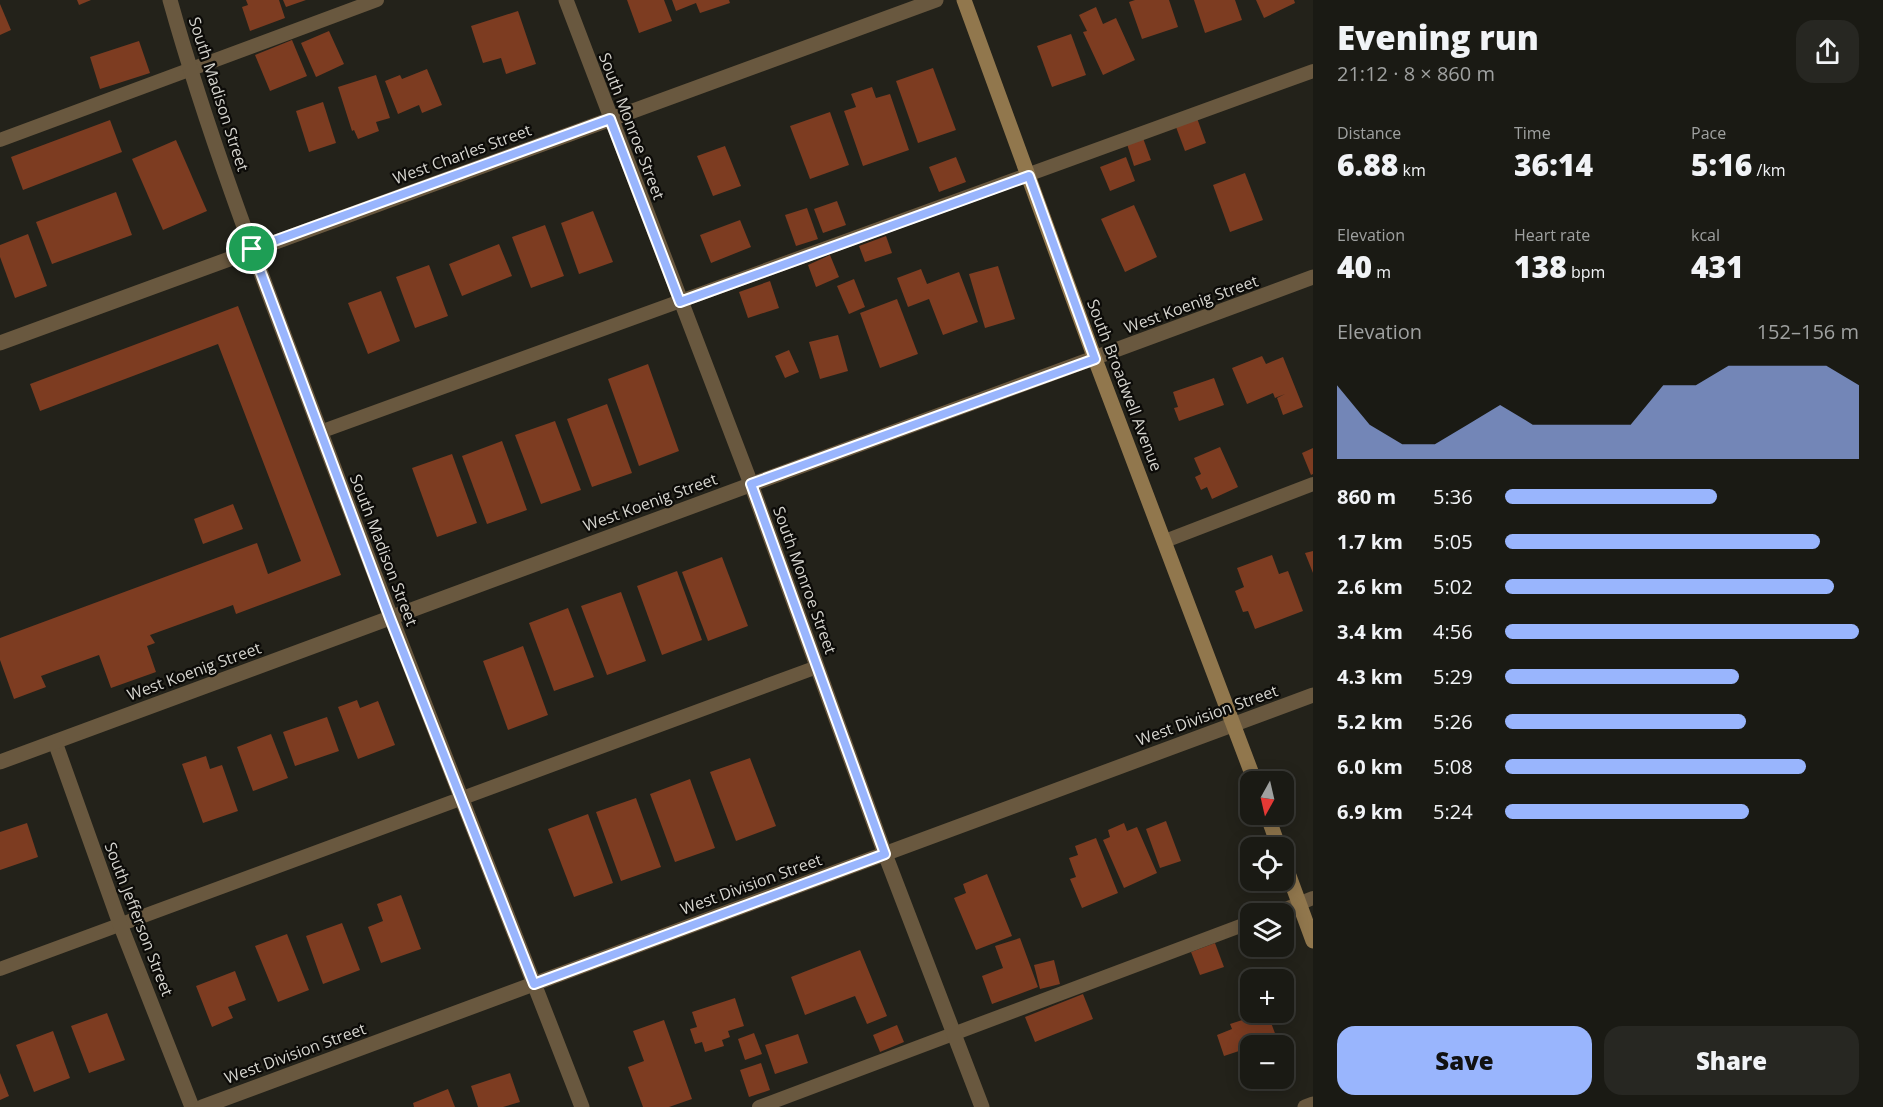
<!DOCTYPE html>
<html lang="en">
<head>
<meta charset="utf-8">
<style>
  :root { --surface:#1a1a14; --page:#272722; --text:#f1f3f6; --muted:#9fa1a0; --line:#383834; --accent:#99b5fd }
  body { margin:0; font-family:"Open Sans",sans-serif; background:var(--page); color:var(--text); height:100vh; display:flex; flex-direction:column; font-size:22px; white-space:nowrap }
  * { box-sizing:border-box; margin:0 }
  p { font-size:20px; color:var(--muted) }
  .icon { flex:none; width:33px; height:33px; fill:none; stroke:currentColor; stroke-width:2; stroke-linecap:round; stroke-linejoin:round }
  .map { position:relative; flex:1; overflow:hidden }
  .panel { display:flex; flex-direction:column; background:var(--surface); width:570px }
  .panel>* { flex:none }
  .needle { width:39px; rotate:188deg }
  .buttons { position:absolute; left:1240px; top:771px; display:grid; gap:12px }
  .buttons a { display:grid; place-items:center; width:54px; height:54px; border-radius:12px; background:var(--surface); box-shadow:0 3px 15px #0003,0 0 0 2px var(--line); font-size:30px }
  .pin { position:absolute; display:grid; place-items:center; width:51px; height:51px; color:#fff; margin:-26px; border:3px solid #fff; border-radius:50%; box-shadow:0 2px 6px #0007 }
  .round { display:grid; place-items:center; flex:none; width:63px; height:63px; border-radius:18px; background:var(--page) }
  .headline { display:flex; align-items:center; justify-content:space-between; height:102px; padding:0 24px }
  h1 { font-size:33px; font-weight:800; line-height:45px }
  .figures { display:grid; grid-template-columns:repeat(3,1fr); gap:9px; height:102px; padding:6px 24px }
  .figures div { display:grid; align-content:center }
  .figures b { font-size:30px; font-weight:800 }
  .figures small { font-size:16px; font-weight:400 }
  .figures p { font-size:16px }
  .chart { height:168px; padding:12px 24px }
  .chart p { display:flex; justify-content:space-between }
  .chart svg { width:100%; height:108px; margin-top:6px; fill:var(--accent); opacity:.7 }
  .cta { display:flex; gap:12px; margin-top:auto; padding:12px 24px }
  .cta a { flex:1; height:69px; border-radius:18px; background:var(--accent); color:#111; font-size:24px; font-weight:800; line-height:69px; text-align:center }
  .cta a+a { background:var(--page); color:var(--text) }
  ul { padding:0 24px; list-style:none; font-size:20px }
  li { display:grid; grid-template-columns:96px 72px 1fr; align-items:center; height:45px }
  li i { height:15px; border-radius:8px; background:var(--accent) }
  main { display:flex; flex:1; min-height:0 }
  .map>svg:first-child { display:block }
  .building { fill:#7d3c21 }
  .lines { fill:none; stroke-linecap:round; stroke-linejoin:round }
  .service { stroke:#69583f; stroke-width:14 }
  .minor { stroke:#69583f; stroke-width:15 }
  .tertiary { stroke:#69583f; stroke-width:15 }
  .secondary { stroke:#91774d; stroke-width:15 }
  .route-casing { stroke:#fff; stroke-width:12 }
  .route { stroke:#99b5fd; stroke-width:8 }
  .labels { text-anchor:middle; stroke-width:4.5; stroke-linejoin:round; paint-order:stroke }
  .street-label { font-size:16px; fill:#d5d4ce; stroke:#0c0b08 }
</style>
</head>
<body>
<main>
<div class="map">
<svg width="1313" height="1107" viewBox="0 0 1313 1107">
  <rect width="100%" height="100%" fill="#23221a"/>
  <g class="building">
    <polygon points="77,0 91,0 79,5"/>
    <polygon points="246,0 279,0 285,18 250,31 242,7 248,5"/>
    <polygon points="283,0 306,0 286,7"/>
    <polygon points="627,0 664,0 672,21 639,33"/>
    <polygon points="672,0 729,0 730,3 700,13 696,3 676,11"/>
    <polygon points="1135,0 1169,0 1178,27 1142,39 1129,2"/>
    <polygon points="1194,0 1235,0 1242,20 1205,33"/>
    <polygon points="1256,0 1294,0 1295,3 1264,18"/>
    <polygon points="0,4 11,30 0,35"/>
    <polygon points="1096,7 1103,24 1116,18 1135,60 1103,75 1083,32 1087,31 1079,15"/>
    <polygon points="518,11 536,64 506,74 501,58 483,63 471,26"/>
    <polygon points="329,31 344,64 316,77 301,43"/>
    <polygon points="1071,34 1086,75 1052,87 1037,46"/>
    <polygon points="292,40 307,76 270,91 255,55"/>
    <polygon points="139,41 150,73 100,89 90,57"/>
    <polygon points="933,68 956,130 918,143 896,81"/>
    <polygon points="427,69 442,105 422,113 419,105 398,114 385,81 400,75 402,79"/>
    <polygon points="376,75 390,118 376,122 379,131 358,139 354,130 352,131 338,87"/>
    <polygon points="872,87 876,98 890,94 909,150 863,166 844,111 856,107 851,94"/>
    <polygon points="323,102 336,143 309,152 296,111"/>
    <polygon points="830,112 849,165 810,179 790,126"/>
    <polygon points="1197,118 1206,143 1185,151 1176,127"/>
    <polygon points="110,120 122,152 23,190 11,157"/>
    <polygon points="1143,138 1151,160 1134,166 1127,144"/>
    <polygon points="176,140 207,211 163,230 132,159"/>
    <polygon points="725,146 741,186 713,196 697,156"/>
    <polygon points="956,157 966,182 939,192 929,167"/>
    <polygon points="1126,157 1135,181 1110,191 1100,167"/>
    <polygon points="1245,173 1263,220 1230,232 1213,185"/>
    <polygon points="116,192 132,235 52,264 36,222"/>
    <polygon points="837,201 846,225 823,233 814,209"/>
    <polygon points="1134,205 1157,257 1125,272 1101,219"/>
    <polygon points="807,208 818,239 796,246 785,215"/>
    <polygon points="593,211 613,262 579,274 561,223"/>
    <polygon points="740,220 751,247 711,263 700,235"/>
    <polygon points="545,225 564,276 531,288 512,237"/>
    <polygon points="28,234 47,286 15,298 0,257 0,245"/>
    <polygon points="886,236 892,253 865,262 859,246"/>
    <polygon points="499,244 512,276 462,296 449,264"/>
    <polygon points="830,255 839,277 816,287 808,265"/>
    <polygon points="429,265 448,316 415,328 396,277"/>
    <polygon points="998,266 1015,319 985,328 969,274"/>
    <polygon points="921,269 927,284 959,272 978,322 943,335 929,299 908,307 897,278"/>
    <polygon points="854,279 865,307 849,314 837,286"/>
    <polygon points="770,281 779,308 748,318 739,292"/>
    <polygon points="381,291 400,341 368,354 348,303"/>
    <polygon points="897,299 918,354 880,368 860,313"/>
    <polygon points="238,306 341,575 236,614 233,605 150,635 155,643 147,646 156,672 111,688 99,655 41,676 46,687 14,699 0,660 0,638 257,543 268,574 301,561 218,344 40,411 30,384"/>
    <polygon points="838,335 848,371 820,379 809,342"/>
    <polygon points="789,350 799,372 785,378 775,356"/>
    <polygon points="1262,356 1266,364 1283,357 1303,407 1283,415 1277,398 1285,394 1275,398 1273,393 1247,404 1232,368"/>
    <polygon points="648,364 679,451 639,466 608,379"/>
    <polygon points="1214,378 1224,405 1179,421 1174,408 1178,407 1173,392"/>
    <polygon points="607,404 632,473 592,487 567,419"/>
    <polygon points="555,421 581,490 541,504 515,435"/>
    <polygon points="502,441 527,510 487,524 462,456"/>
    <polygon points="1220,447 1238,487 1212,499 1207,487 1201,490 1195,477 1201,474 1194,458"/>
    <polygon points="1313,448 1313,474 1311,475 1302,453"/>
    <polygon points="452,454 477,523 437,537 412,468"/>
    <polygon points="233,504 243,529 203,544 194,519"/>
    <polygon points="1313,551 1313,573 1305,553"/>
    <polygon points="1272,555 1279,574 1288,571 1303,611 1255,629 1248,611 1243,612 1235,591 1244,587 1237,568"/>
    <polygon points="722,557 748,626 708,641 682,572"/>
    <polygon points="677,571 702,640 662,655 637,586"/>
    <polygon points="621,592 646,661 607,675 581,606"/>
    <polygon points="568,608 594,677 554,691 529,623"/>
    <polygon points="523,646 548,715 508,730 483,661"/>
    <polygon points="357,700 360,708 378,701 395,745 358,759 338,707"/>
    <polygon points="327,717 339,751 295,766 283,732"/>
    <polygon points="271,734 288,778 253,791 237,747"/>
    <polygon points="206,756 210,769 222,765 238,811 203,823 182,764"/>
    <polygon points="750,758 776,826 736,841 710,772"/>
    <polygon points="690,779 715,848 675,862 650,794"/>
    <polygon points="636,798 661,867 621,881 596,812"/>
    <polygon points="588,814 613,883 574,897 548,829"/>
    <polygon points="1166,821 1181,861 1160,868 1146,829"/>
    <polygon points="27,823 38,857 0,870 0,832"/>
    <polygon points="1124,823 1127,831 1137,827 1157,873 1124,888 1103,840 1110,837 1108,830"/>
    <polygon points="1096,838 1118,893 1082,908 1070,879 1076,877 1069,858 1078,855 1075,846"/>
    <polygon points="987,874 1012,936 976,950 954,898 966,893 963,884"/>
    <polygon points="401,895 421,949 381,963 368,927 383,921 377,904"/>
    <polygon points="342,923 360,970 323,984 306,936"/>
    <polygon points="287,934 309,990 278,1002 255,946"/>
    <polygon points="1020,938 1038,987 992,1004 982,976 1003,968 995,946"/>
    <polygon points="1215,943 1224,967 1200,975 1191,952"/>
    <polygon points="860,950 887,1016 867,1024 855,996 805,1015 791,977"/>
    <polygon points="1054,960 1060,984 1040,989 1034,965"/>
    <polygon points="235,971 246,1000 228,1007 233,1018 212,1027 196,986"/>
    <polygon points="1083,994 1093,1019 1035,1042 1025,1017"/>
    <polygon points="735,998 744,1026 728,1031 730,1037 722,1040 724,1046 705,1052 702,1042 695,1044 690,1029 697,1027 692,1012"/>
    <polygon points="1267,1012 1279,1044 1251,1046 1251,1054 1241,1058 1239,1051 1224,1056 1217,1035 1232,1029 1230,1024"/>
    <polygon points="107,1013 125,1060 89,1073 71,1026"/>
    <polygon points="664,1020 692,1099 669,1107 643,1107 628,1067 644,1061 633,1031"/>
    <polygon points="897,1025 904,1042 880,1052 873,1035"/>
    <polygon points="53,1031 70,1078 34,1092 16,1045"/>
    <polygon points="754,1033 762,1054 745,1060 738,1039"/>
    <polygon points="798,1034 808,1063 775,1074 765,1045"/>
    <polygon points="761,1063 770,1090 749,1097 740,1070"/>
    <polygon points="0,1073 9,1096 0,1100"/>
    <polygon points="510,1073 520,1102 503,1107 478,1107 471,1086"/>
    <polygon points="448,1089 455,1107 414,1107 413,1103"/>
  </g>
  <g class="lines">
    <g class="service">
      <polyline points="0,140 377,0"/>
      <polyline points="320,432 1313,71"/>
      <polyline points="1165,541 1313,484"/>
      <polyline points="1273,914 1313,898"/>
      <polyline points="0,969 817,667"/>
      <polyline points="759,1107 1251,922"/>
    </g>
    <g class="minor">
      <path d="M170,0C209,139 261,274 312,409C399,643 492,874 582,1107"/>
      <polyline points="566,0 751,484 885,854 982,1107"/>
      <polyline points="0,343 936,0"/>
      <polyline points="55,742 120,924 192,1107"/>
      <polyline points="202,1107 1313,695"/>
      <polyline points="1305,1107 1313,1104"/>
    </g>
    <polyline class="tertiary" points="0,762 1313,277"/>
    <g class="secondary">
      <polyline points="964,0 1095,359 1255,782"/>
      <polyline points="1267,814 1279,848"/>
      <polyline points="1284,862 1313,941"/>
    </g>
  </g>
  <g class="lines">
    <g class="route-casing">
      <polygon id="route" points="610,119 680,302 1029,176 1095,359 751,484 885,854 534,984 390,618 252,249"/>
    </g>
    <use href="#route" class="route"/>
  </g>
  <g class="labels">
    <g class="street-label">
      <text transform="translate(219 94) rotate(72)" y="6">South Madison Street</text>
      <text transform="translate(632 126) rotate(69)" y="6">South Monroe Street</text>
      <text transform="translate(462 154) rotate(-20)" y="6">West Charles Street</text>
      <text transform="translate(1191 304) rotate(-20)" y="6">West Koenig Street</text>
      <text transform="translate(1125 385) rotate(69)" y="6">South Broadwell Avenue</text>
      <text transform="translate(650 502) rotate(-20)" y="6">West Koenig Street</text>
      <text transform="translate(384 550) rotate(69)" y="6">South Madison Street</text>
      <text transform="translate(805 580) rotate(70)" y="6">South Monroe Street</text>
      <text transform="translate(194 671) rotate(-20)" y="6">West Koenig Street</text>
      <text transform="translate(1207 715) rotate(-20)" y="6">West Division Street</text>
      <text transform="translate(751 884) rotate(-20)" y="6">West Division Street</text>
      <text transform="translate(139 919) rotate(69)" y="6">South Jefferson Street</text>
      <text transform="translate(295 1053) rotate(-20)" y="6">West Division Street</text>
    </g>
  </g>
</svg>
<div class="buttons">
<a><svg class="needle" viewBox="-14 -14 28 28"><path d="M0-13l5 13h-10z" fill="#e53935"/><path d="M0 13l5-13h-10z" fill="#9fa1a0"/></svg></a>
<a><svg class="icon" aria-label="locate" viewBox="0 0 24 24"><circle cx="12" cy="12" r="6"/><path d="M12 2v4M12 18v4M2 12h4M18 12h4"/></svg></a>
<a><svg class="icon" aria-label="layers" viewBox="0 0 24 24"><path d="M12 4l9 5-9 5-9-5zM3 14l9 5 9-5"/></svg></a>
<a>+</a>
<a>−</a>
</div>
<div class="pin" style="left:252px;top:249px;background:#1e9e55"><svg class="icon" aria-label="arrive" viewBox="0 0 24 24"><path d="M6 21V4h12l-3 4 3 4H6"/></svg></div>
</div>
<section class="panel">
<div class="headline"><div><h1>Evening run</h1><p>21:12 · 8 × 860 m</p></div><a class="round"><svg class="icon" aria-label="share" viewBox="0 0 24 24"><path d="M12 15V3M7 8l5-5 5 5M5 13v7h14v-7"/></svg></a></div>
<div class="figures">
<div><p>Distance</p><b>6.88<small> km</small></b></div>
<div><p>Time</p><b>36:14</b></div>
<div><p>Pace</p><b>5:16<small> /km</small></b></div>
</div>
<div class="figures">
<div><p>Elevation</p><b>40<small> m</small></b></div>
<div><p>Heart rate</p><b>138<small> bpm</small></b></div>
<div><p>kcal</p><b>431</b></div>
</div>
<div class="chart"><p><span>Elevation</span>152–156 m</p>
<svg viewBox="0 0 160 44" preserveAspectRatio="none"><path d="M0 44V14L10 30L20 38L30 38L40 30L50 22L60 30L70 30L80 30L90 30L100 14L110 14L120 6L130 6L140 6L150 6L160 14V44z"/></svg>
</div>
<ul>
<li><b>860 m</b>5:36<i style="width:60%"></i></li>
<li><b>1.7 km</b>5:05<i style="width:89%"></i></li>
<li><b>2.6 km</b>5:02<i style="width:93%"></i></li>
<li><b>3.4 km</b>4:56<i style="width:100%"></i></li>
<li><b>4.3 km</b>5:29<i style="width:66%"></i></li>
<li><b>5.2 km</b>5:26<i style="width:68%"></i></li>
<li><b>6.0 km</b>5:08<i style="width:85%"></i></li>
<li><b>6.9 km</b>5:24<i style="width:69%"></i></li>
</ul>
<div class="cta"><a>Save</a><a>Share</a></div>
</section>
</main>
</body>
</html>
